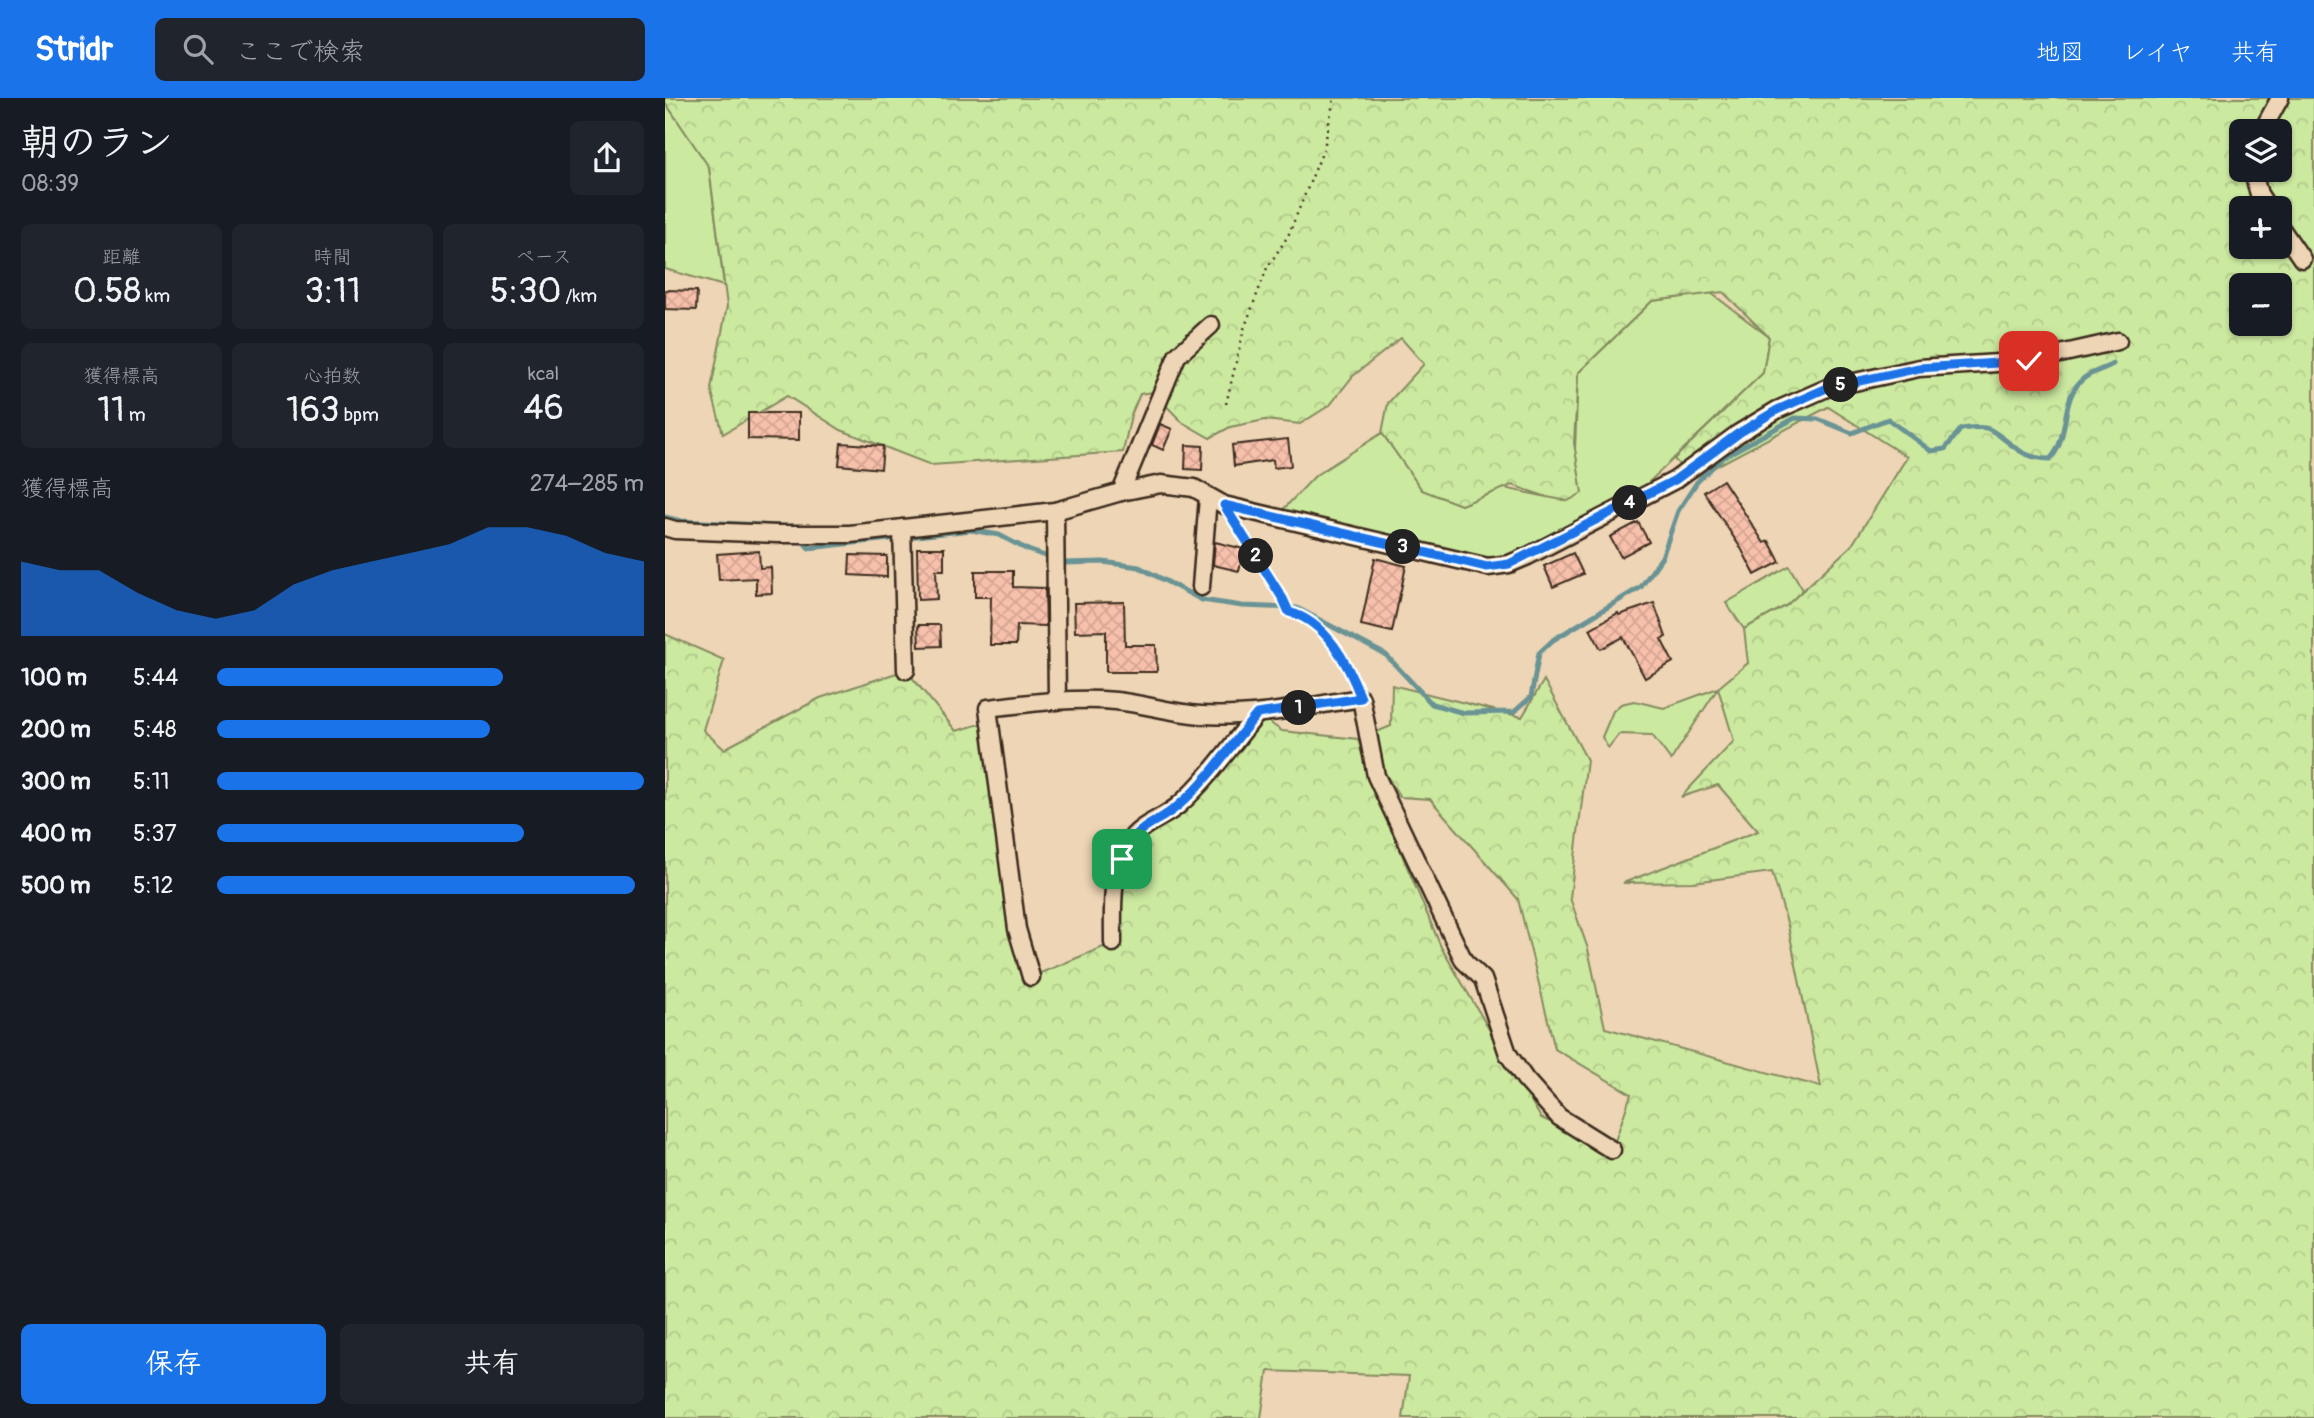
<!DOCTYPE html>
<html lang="ja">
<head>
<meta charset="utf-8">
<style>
  :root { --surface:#171b24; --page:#20242c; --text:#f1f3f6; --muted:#9ea1a6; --accent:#1a73e8 }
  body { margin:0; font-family:Pangolin,"Klee One",sans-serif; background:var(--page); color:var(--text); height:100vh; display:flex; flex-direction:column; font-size:26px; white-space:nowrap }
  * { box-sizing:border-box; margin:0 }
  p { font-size:23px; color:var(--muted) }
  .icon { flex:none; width:38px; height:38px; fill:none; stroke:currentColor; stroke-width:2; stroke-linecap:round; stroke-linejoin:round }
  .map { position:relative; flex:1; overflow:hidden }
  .drawer { display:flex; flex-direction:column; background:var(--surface); width:665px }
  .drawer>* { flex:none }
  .fabs { position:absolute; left:1564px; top:21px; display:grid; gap:14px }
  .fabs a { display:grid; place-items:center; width:63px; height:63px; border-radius:10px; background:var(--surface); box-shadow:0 2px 5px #0004; font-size:35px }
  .pin { position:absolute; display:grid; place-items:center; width:60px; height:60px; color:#fff; margin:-30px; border-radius:14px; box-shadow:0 4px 10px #0006 }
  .km { position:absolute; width:35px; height:35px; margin:-18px; border-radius:50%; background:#222; color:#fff; font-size:19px; line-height:35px; text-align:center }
  .round { display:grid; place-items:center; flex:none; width:74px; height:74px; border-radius:10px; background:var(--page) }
  .head { display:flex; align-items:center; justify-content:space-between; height:119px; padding:0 21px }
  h1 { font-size:38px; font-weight:600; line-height:52px }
  .metrics { display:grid; grid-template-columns:repeat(3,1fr); gap:10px; height:119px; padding:7px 21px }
  .metrics div { display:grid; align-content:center; border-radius:10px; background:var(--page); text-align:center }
  .metrics b { font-size:35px; font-weight:600 }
  .metrics small { font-size:19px; font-weight:400 }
  .metrics p { font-size:19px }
  .chart { height:196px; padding:14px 21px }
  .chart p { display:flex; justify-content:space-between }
  .chart svg { width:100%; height:126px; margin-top:7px; fill:var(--accent); opacity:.7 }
  .cta { display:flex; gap:14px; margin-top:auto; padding:14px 21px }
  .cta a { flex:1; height:80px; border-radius:10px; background:var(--accent); color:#fff; font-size:28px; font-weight:600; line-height:80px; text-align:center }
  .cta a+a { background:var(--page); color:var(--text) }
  ul { padding:0 21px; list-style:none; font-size:23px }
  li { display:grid; grid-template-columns:112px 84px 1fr; align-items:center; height:52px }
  li i { height:18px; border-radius:9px; background:var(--accent) }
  header { display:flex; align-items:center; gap:42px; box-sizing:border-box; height:98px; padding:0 35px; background:var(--accent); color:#fff }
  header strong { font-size:33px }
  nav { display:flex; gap:38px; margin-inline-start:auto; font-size:24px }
  .search { width:490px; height:63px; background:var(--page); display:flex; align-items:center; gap:18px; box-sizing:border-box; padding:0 24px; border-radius:10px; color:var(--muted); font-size:26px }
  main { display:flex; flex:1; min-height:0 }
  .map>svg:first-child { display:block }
  .grass { fill:#cce9a0; stroke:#848a5f; stroke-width:2 }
  .forest { fill:url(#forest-crowns); stroke:#848a5f; stroke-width:2; fill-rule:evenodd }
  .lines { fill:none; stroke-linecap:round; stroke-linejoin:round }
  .stream { stroke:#699394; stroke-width:5 }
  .building { fill:url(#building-cross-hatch); stroke:#3b2a1e; stroke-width:2 }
  .minor-casing { stroke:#3b2a1e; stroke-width:21 }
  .path { stroke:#3b2a1e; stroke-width:2.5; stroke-dasharray:2 5; stroke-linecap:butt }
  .minor { stroke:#edd5b5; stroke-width:16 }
  .route-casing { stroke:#fff; stroke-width:14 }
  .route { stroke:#1a73e8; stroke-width:9 }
</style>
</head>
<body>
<header>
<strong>Stridr</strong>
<div class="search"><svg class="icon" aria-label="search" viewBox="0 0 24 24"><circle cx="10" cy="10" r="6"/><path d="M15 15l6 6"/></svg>ここで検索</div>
<nav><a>地図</a><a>レイヤ</a><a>共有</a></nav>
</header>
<main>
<section class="drawer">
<div class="head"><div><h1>朝のラン</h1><p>08:39</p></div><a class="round"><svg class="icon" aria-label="share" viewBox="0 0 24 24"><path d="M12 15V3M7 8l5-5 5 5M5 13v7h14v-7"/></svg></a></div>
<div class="metrics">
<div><p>距離</p><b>0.58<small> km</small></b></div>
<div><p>時間</p><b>3:11</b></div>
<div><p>ペース</p><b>5:30<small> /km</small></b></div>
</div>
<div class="metrics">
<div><p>獲得標高</p><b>11<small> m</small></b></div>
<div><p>心拍数</p><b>163<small> bpm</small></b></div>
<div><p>kcal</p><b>46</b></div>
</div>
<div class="chart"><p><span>獲得標高</span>274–285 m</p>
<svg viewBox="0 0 160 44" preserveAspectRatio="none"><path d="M0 44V18L10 21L20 21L30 29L40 35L50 38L60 35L70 26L80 21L90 18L100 15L110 12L120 6L130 6L140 9L150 15L160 18V44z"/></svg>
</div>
<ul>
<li><b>100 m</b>5:44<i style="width:67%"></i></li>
<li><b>200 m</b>5:48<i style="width:64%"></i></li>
<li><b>300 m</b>5:11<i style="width:100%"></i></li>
<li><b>400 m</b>5:37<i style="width:72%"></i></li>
<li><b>500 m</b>5:12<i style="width:98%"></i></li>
</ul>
<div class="cta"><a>保存</a><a>共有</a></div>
</section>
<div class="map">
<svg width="1649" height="1320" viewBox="0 0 1649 1320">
  <defs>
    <pattern id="forest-crowns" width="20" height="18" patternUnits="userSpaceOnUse" patternTransform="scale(1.75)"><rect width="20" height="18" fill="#cce9a0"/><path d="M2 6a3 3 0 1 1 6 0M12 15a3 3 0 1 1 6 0" fill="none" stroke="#b0c889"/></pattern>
    <pattern id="building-cross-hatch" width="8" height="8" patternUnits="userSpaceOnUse" patternTransform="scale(1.75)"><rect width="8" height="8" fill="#f7c0ab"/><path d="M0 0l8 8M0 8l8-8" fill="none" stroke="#d5a593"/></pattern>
  </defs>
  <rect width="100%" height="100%" fill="#edd5b5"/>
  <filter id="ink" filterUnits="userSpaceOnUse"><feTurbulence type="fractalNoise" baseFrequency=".0143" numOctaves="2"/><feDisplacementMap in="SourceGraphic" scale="14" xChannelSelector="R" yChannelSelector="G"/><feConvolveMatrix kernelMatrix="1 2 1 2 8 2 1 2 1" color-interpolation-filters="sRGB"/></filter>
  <g filter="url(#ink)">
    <g class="grass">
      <polygon points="0,4 44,69 59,188 0,171"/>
      <polygon points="1046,195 1104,239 1098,275 981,387 844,466 611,419 651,377 717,335 757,392 796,407 839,390 882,399 916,395 910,352 913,275 987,203"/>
      <polygon points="1124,468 1138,492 1121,508 1079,531 1061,505"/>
      <polygon points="1053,590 1006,662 987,637 954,636 943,650 937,639 948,613 956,606 969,603 999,610"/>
    </g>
    <path class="forest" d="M0,0H1649V1320H738L744,1278L603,1273L596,1320H0V536L59,562L38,632L59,651L155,600L241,572L291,633L325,623L366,879L448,845L457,761L537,683L592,616L617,633L693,641L705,681L776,849L876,1020L947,1052L966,996L890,951L853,801L765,701L735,699L718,672L709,635L726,628L727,587L857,619L879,582L922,662L905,800L923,851L940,930L1156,989L1123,828L1107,774L1028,784L958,785L1093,733L1053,687L1016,699L1069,643L1053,590L1083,565L1079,531L1121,508L1187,447L1242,359L1163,309L1027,381L1009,361L1098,275L1104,239L1058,194L987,203L913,275L909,345L917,395L903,403L882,399L847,387L796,407L757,392L717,335L723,305L759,266L736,240L688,278L665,307L635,326L600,322L565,329L545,340L517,324L488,294L475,296L466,317L458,354L266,367L176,332L122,298L58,336L46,291L62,208L44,69L0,4ZM1577,33H1615V72H1577ZM1577,110H1615V149H1577ZM1577,187H1615V226H1577Z"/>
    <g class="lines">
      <g class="stream">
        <polyline points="0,419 16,423 115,428"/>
        <path d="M134,439L144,450L306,432L334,437L363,452L400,465L438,464L474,469L537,502L577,508L632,510L721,557L767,606L799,615L849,614L866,599L874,555L888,542L976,489L997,459L1013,413L1032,384L1058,359L1130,320L1153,321L1187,335L1223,321L1266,353L1280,351L1296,331C1304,330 1317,328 1324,331C1348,344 1354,361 1385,361C1406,340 1394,300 1418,281C1426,274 1439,271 1448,266"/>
      </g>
    </g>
    <g class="building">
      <polygon points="0,192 32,193 31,212 0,211"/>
      <polygon points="83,315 134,315 134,342 83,341"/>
      <polygon points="495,326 507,331 498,352 487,347"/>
      <polygon points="623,341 626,368 609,370 608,362 569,368 567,347"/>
      <polygon points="176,345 218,348 216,371 174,367"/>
      <polygon points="521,347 538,348 537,372 520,371"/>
      <polygon points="1058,382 1099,445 1104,443 1115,464 1090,477 1077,452 1039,394"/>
      <polygon points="973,424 984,444 956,459 945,439"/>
      <polygon points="550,444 579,451 574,473 548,467"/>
      <polygon points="252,450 279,450 279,472 271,472 272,501 253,502"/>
      <polygon points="94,453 95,470 106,469 107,495 91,496 91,480 54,482 52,456"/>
      <polygon points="908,455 918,476 888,489 879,468"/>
      <polygon points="185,457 222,458 222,479 184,477"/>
      <polygon points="710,460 741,468 727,534 696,527"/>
      <polygon points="310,473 348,473 348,489 380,490 381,528 352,527 351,547 325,547 326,499 310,499"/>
      <polygon points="459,504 460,547 491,547 492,574 441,574 441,533 410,534 409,505"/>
      <polygon points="989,505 1001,539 996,541 1008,564 980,580 958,539 936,551 925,531 953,515 954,517"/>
      <polygon points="253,527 275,527 276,548 254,549"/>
    </g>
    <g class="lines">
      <g class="minor-casing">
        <g id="minor">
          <polyline points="1597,33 1615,0"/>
          <polyline points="1587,72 1594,96 1603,110"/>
          <polyline points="1615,129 1637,161"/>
          <polyline points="456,394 512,258 546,227"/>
          <polyline points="390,413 392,603"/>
          <polyline points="0,429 10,432 112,436 185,436 390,413 456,394 496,386 529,390 559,407 823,469 844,466 863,458 1010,382 1074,335 1112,312 1162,290 1254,270 1364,263 1453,243"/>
          <polyline points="237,430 241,572"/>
          <polyline points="536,489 543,399"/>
          <path d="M448,845C448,813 445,773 463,745C475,725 499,721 515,706C544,680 567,646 592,616"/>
          <path d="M366,879L352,831L323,610C365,605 409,599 451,603C480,606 507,615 536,617C590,620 643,608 696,600L711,678L799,863L818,881L843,956L860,981L894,1019L947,1052"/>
        </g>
      </g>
      <g class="path">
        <polyline points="561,306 579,231 602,170 623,138 659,50 669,0"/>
        <path d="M570,425L618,501L623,514C655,522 679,555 690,584"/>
      </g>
      <use href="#minor" class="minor"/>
    </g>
  </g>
  <g class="lines" filter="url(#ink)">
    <g class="route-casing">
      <path id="route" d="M457,761C471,724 489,729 514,707C544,681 567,646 592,616L696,600C683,566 662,524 624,514L618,501L559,407L822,469L844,466L1010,382L1074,335L1112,312L1162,290L1254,270L1364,263"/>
    </g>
    <use href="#route" class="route"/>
  </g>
</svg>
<div class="fabs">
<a><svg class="icon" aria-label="layers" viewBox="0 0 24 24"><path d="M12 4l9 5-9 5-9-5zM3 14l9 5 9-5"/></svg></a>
<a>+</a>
<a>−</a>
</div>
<div class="pin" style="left:457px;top:761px;background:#1e9e55"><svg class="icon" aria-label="arrive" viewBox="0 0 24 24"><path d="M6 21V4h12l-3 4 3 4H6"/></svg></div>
<div class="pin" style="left:1364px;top:263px;background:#d93025"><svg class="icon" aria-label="check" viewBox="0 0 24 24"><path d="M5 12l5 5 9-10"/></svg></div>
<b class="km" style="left:634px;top:610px">1</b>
<b class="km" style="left:591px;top:458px">2</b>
<b class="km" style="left:738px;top:449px">3</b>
<b class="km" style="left:965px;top:405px">4</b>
<b class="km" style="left:1176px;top:287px">5</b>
</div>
</main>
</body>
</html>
